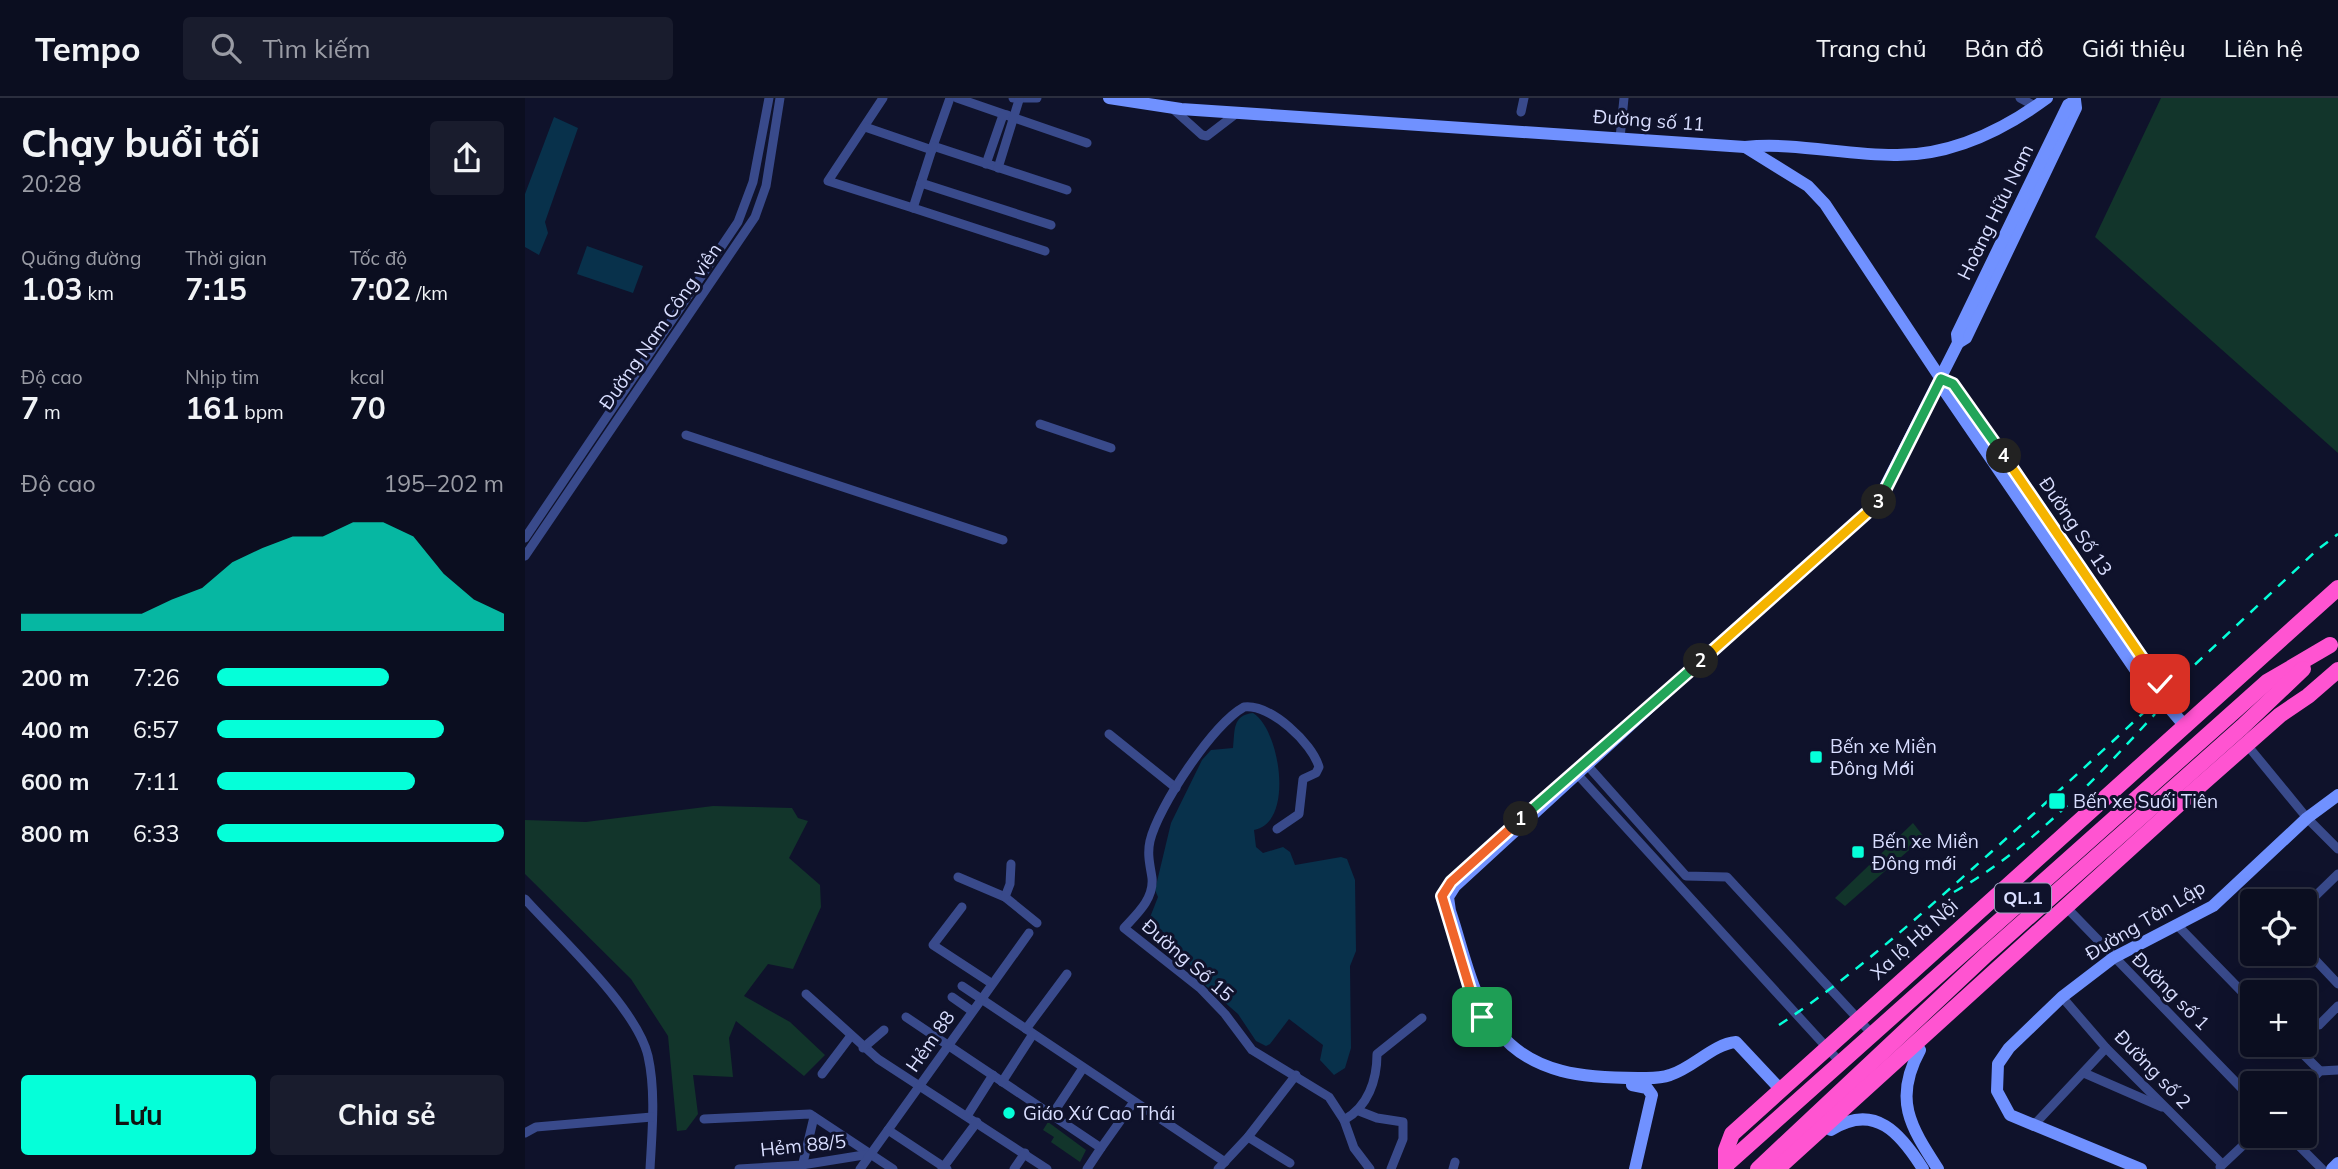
<!DOCTYPE html>
<html lang="vi">
<head>
<meta charset="utf-8">
<style>
  :root { --surface:#0b0e20; --page:#191c2d; --text:#f1f3f6; --muted:#9a9ca5; --line:#2b2e3e; --accent:#05ffd9 }
  body { margin:0; font-family:Mulish,sans-serif; background:var(--page); color:var(--text); height:100vh; display:flex; flex-direction:column; font-size:26px; white-space:nowrap }
  * { box-sizing:border-box; margin:0 }
  p { font-size:23px; color:var(--muted) }
  .icon { flex:none; width:38px; height:38px; fill:none; stroke:currentColor; stroke-width:2; stroke-linecap:round; stroke-linejoin:round }
  .map { position:relative; flex:1; overflow:hidden }
  .drawer { display:flex; flex-direction:column; background:var(--surface); width:525px }
  .drawer>* { flex:none }
  .controls { position:absolute; left:1715px; top:791px; display:grid; gap:14px }
  .controls a { display:grid; place-items:center; width:77px; height:77px; border-radius:7px; background:var(--surface); box-shadow:0 7px 28px #0002,0 0 0 2px var(--line); font-size:35px }
  .pin { position:absolute; display:grid; place-items:center; width:60px; height:60px; color:#fff; margin:-30px; border-radius:14px; box-shadow:0 4px 10px #0006 }
  .km { position:absolute; width:35px; height:35px; margin:-18px; border-radius:50%; background:#222; color:#fff; font-size:19px; line-height:35px; text-align:center }
  .round { display:grid; place-items:center; flex:none; width:74px; height:74px; border-radius:7px; background:var(--page) }
  .head { display:flex; align-items:center; justify-content:space-between; height:119px; padding:0 21px }
  h1 { font-size:38px; font-weight:700; line-height:52px }
  .figures { display:grid; grid-template-columns:repeat(3,1fr); gap:10px; height:119px; padding:7px 21px }
  .figures div { display:grid; align-content:center }
  .figures b { font-size:30px; font-weight:700 }
  .figures small { font-size:19px; font-weight:400 }
  .figures p { font-size:19px }
  .chart { height:196px; padding:14px 21px }
  .chart p { display:flex; justify-content:space-between }
  .chart svg { width:100%; height:126px; margin-top:7px; fill:var(--accent); opacity:.7 }
  .action { display:flex; gap:14px; margin-top:auto; padding:14px 21px }
  .action a { flex:1; height:80px; border-radius:7px; background:var(--accent); color:#111; font-size:28px; font-weight:700; line-height:80px; text-align:center }
  .action a+a { background:var(--page); color:var(--text) }
  ul { padding:0 21px; list-style:none; font-size:23px }
  li { display:grid; grid-template-columns:112px 84px 1fr; align-items:center; height:52px }
  li i { height:18px; border-radius:9px; background:var(--accent) }
  header { display:flex; align-items:center; gap:42px; box-sizing:border-box; height:98px; padding:0 35px; background:var(--surface); border-bottom:2px solid var(--line) }
  header strong { font-size:33px }
  nav { display:flex; gap:38px; margin-inline-start:auto; font-size:24px }
  .search { width:490px; height:63px; background:var(--page); display:flex; align-items:center; gap:18px; box-sizing:border-box; padding:0 24px; border-radius:7px; color:var(--muted); font-size:26px }
  main { display:flex; flex:1; min-height:0 }
  .map>svg:first-child { display:block }
  .green { fill:#12352b }
  .water { fill:#08314b }
  .lines { fill:none; stroke-linecap:round; stroke-linejoin:round }
  .street { stroke:#394a8b; stroke-width:9 }
  .secondary { stroke:#7091ff; stroke-width:12 }
  .highway { stroke:#ff54d1; stroke-width:16 }
  .rail { stroke:#05ffd9; stroke-width:2.5; stroke-dasharray:10 9; stroke-linecap:butt }
  .split-1-casing { stroke:#fff; stroke-width:14 }
  .split-2-casing { stroke:#fff; stroke-width:14 }
  .split-3-casing { stroke:#fff; stroke-width:14 }
  .split-4-casing { stroke:#fff; stroke-width:14 }
  .split-5-casing { stroke:#fff; stroke-width:14 }
  .split-1 { stroke:#f0652b; stroke-width:9 }
  .split-2 { stroke:#22a559; stroke-width:9 }
  .split-3 { stroke:#f5b400; stroke-width:9 }
  .split-4 { stroke:#22a559; stroke-width:9 }
  .split-5 { stroke:#f5b400; stroke-width:9 }
  .poi-dot { fill:#05ffd9; stroke:#0f122b; stroke-width:2.5 }
  .labels { text-anchor:middle; stroke-width:6; stroke-linejoin:round; paint-order:stroke }
  .shield { fill:#0f122b; stroke:#9ca1bf; stroke-width:2 }
  .shield-label { font-size:18px; font-weight:bold; fill:#d9deff }
  .street-label { font-size:19px; fill:#d9deff; stroke:#0f122b }
  .poi-label { font-size:19px; fill:#d9deff; stroke:#0f122b; text-anchor:start }
</style>
</head>
<body>
<header>
<strong>Tempo</strong>
<div class="search"><svg class="icon" aria-label="search" viewBox="0 0 24 24"><circle cx="10" cy="10" r="6"/><path d="M15 15l6 6"/></svg>Tìm kiếm</div>
<nav><a>Trang chủ</a><a>Bản đồ</a><a>Giới thiệu</a><a>Liên hệ</a></nav>
</header>
<main>
<section class="drawer">
<div class="head"><div><h1>Chạy buổi tối</h1><p>20:28</p></div><a class="round"><svg class="icon" aria-label="share" viewBox="0 0 24 24"><path d="M12 15V3M7 8l5-5 5 5M5 13v7h14v-7"/></svg></a></div>
<div class="figures">
<div><p>Quãng đường</p><b>1.03<small> km</small></b></div>
<div><p>Thời gian</p><b>7:15</b></div>
<div><p>Tốc độ</p><b>7:02<small> /km</small></b></div>
</div>
<div class="figures">
<div><p>Độ cao</p><b>7<small> m</small></b></div>
<div><p>Nhịp tim</p><b>161<small> bpm</small></b></div>
<div><p>kcal</p><b>70</b></div>
</div>
<div class="chart"><p><span>Độ cao</span>195–202 m</p>
<svg viewBox="0 0 160 44" preserveAspectRatio="none"><path d="M0 44V38L10 38L20 38L30 38L40 38L50 33L60 29L70 20L80 15L90 11L100 11L110 6L120 6L130 11L140 24L150 33L160 38V44z"/></svg>
</div>
<ul>
<li><b>200 m</b>7:26<i style="width:60%"></i></li>
<li><b>400 m</b>6:57<i style="width:79%"></i></li>
<li><b>600 m</b>7:11<i style="width:69%"></i></li>
<li><b>800 m</b>6:33<i style="width:100%"></i></li>
</ul>
<div class="action"><a>Lưu</a><a>Chia sẻ</a></div>
</section>
<div class="map">
<svg width="1813" height="1071" viewBox="0 0 1813 1071">
  <rect width="100%" height="100%" fill="#0f122b"/>
  <g class="green">
    <polygon points="1636,0 1813,0 1813,355 1570,139"/>
    <polygon points="188,708 267,710 273,720 283,723 264,760 295,787 296,809 268,871 243,866 219,898 265,924 300,957 279,978 211,923 204,940 208,979 168,977 173,1016 161,1032 152,1033 143,938 106,881 0,776 0,722 61,724"/>
    <polygon points="1388,725 1399,739 1320,808 1310,800"/>
    <polygon points="523,1024 561,1052 555,1064 526,1044 529,1039 518,1032"/>
  </g>
  <g class="water">
    <polygon points="29,19 53,30 20,124 23,135 14,157 0,149 0,96"/>
    <polygon points="62,148 118,168 108,195 52,176"/>
    <path d="M728,615C755,631 770,725 729,732L731,749L738,755L758,749L765,754L770,767L816,759L822,761L830,782L831,853L825,868L826,950L820,970L809,977L795,962L798,947L764,921L745,946L741,948L731,943L713,916L681,888L660,860L642,848L622,827L633,799L630,792L646,725L677,662L686,652L708,650C710,633 707,617 728,615Z"/>
  </g>
  <g class="lines">
    <g class="street">
      <polyline points="358,0 303,83 388,110"/>
      <polyline points="425,0 408,48 542,92"/>
      <polyline points="432,0 562,45"/>
      <polyline points="488,0 512,0"/>
      <polyline points="1495,0 1510,8"/>
      <polyline points="648,11 677,37 682,38 712,15"/>
      <polyline points="996,14 999,0"/>
      <polyline points="340,29 407,52"/>
      <polyline points="1095,40 1099,0"/>
      <polyline points="408,48 388,110 520,153"/>
      <polyline points="461,66 478,17 482,17"/>
      <polyline points="473,70 494,2"/>
      <polyline points="396,85 526,127"/>
      <polyline points="515,326 586,350"/>
      <polyline points="161,337 478,442"/>
      <polyline points="0,440 213,124 228,84 244,0"/>
      <polyline points="0,458 230,119 241,88 255,0"/>
      <polyline points="584,636 651,690"/>
      <polyline points="1727,653 1782,720 1813,751"/>
      <polyline points="1063,668 1161,778 1202,779 1347,936"/>
      <polyline points="1053,677 1315,964"/>
      <path d="M752,731L774,716L778,681L791,675L794,669C787,645 746,606 719,609C688,626 633,709 625,743C622,756 625,767 627,780C629,801 612,816 599,830L675,890L700,916L727,952L804,999L819,1022L829,1050L845,1071"/>
      <polyline points="433,779 480,799 512,825"/>
      <polyline points="480,799 485,786 486,766"/>
      <path d="M0,801C34,839 112,910 123,958C131,994 127,1034 125,1071"/>
      <polyline points="1780,808 1813,776"/>
      <polyline points="437,809 408,847 466,885"/>
      <polyline points="1541,809 1727,1001"/>
      <polyline points="1652,827 1727,904"/>
      <polyline points="1780,851 1813,886"/>
      <polyline points="437,888 700,1064"/>
      <polyline points="281,896 353,961 522,1071"/>
      <polyline points="427,899 447,913"/>
      <polyline points="1537,899 1581,950 1697,1066"/>
      <polyline points="381,919 576,1050 562,1071"/>
      <polyline points="1794,927 1813,908"/>
      <polyline points="501,931 542,876"/>
      <polyline points="1769,947 1795,973"/>
      <polyline points="338,950 359,932"/>
      <polyline points="1559,975 1637,1009"/>
      <polyline points="297,976 325,939"/>
      <polyline points="477,984 508,936"/>
      <polyline points="1780,988 1795,973 1813,972"/>
      <polyline points="834,1013 852,1020 878,1024 878,1041 866,1071"/>
      <polyline points="527,1017 558,970"/>
      <polyline points="442,1018 468,977"/>
      <polyline points="179,1021 285,1016 368,1071"/>
      <path d="M819,1022C843,1009 852,982 852,956L897,920"/>
      <polyline points="1508,1028 1581,950"/>
      <polyline points="363,1032 422,1071"/>
      <polyline points="0,1035 11,1029 127,1019"/>
      <polyline points="1764,1038 1797,1071"/>
      <polyline points="723,1039 765,1065"/>
      <polyline points="576,1050 608,1005"/>
      <polyline points="277,1069 289,1019"/>
      <polyline points="1695,1069 1728,1038"/>
      <polyline points="214,1071 277,1067 345,1056"/>
      <polyline points="335,1071 504,835"/>
      <polyline points="417,1071 452,1024"/>
      <polyline points="489,1071 500,1055"/>
      <polyline points="693,1071 723,1039 771,977"/>
      <polyline points="928,1071 930,1064"/>
    </g>
    <g class="secondary">
      <path d="M584,0L656,11L1220,49C1270,44 1318,57 1369,57C1426,58 1477,33 1522,0"/>
      <polyline points="1220,49 1283,88 1300,106 1416,281 1419,292 1629,599 1642,607 1659,627"/>
      <polyline points="1433,245 1441,240 1551,10 1550,2"/>
      <polyline points="1416,281 1428,286 1635,586 1642,607"/>
      <path d="M1395,952C1368,1001 1385,1028 1413,1071"/>
      <polyline points="1107,987 1122,990 1127,997 1110,1071"/>
      <path d="M1255,991L1211,944C1188,946 1168,970 1145,977C1134,981 1125,980 1113,980C1062,980 1007,977 972,932C947,900 938,851 925,813L923,799L930,788L1163,574L1351,407L1433,245L1432,236L1543,7L1550,3"/>
      <path d="M1306,1032C1350,1004 1376,1036 1398,1071"/>
      <polyline points="1616,1071 1485,1017 1472,993 1473,966 1484,950 1537,899 1588,860 1688,808 1782,720 1813,697"/>
      <polyline points="1807,1071 1813,1065"/>
    </g>
    <g class="highway">
      <polyline points="1201,1067 1742,584 1805,547"/>
      <polyline points="1201,1071 1201,1052 1207,1036 1813,490"/>
      <polyline points="1233,1071 1462,856 1717,629 1778,571"/>
      <polyline points="1252,1071 1654,706 1755,617 1783,598 1813,572"/>
    </g>
    <g class="rail">
      <path d="M1429,794C1506,751 1570,681 1630,616"/>
      <path d="M1254,927C1330,877 1396,816 1464,756C1575,657 1683,554 1792,452L1813,436"/>
    </g>
  </g>
  <g class="lines">
    <g class="split-1-casing">
      <polyline id="split-1" points="957,919 948,901 917,798 926,784 996,721"/>
    </g>
    <g class="split-2-casing">
      <polyline id="split-2" points="996,721 1176,563"/>
    </g>
    <g class="split-3-casing">
      <polyline id="split-3" points="1176,563 1354,404"/>
    </g>
    <g class="split-4-casing">
      <polyline id="split-4" points="1354,404 1416,281 1428,286 1479,358"/>
    </g>
    <g class="split-5-casing">
      <polyline id="split-5" points="1479,358 1635,586"/>
    </g>
    <use href="#split-1" class="split-1"/>
    <use href="#split-2" class="split-2"/>
    <use href="#split-3" class="split-3"/>
    <use href="#split-4" class="split-4"/>
    <use href="#split-5" class="split-5"/>
  </g>
  <g class="poi-dot">
    <rect x="1284" y="652" width="14" height="14" rx="3.5"/>
    <rect x="1523" y="694" width="18" height="18" rx="3.5"/>
    <rect x="1326" y="747" width="14" height="14" rx="3.5"/>
    <circle cx="484" cy="1015" r="7"/>
  </g>
  <g class="labels">
    <rect class="shield" x="1470" y="785.5" width="56" height="29" rx="5"/>
    <g class="shield-label">
      <text x="1498" y="806">QL.1</text>
    </g>
    <g class="street-label">
      <text transform="translate(1124 22) rotate(4)" y="7">Đường số 11</text>
      <text transform="translate(1470 114) rotate(-64)" y="7">Hoàng Hữu Nam</text>
      <text transform="translate(135 228) rotate(-55)" y="7">Đường Nam Công viên</text>
      <text transform="translate(1551 428) rotate(56)" y="7">Đường Số 13</text>
      <text transform="translate(1620 822) rotate(-31)" y="7">Đường Tân Lập</text>
      <text transform="translate(1389 841) rotate(-42)" y="7">Xa lộ Hà Nội</text>
      <text transform="translate(663 862) rotate(41)" y="7">Đường Số 15</text>
      <text transform="translate(1646 893) rotate(45)" y="7">Đường số 1</text>
      <text transform="translate(405 943) rotate(-55)" y="7">Hẻm 88</text>
      <text transform="translate(1628 971) rotate(46)" y="7">Đường số 2</text>
      <text transform="translate(278 1047) rotate(-6)" y="7">Hẻm 88/5</text>
    </g>
    <g class="poi-label">
      <text x="1305" y="655">Bến xe Miền<tspan x="1305" dy="22">Đông Mới</tspan></text>
      <text x="1548" y="710">Bến xe Suối Tiên</text>
      <text x="1347" y="750">Bến xe Miền<tspan x="1347" dy="22">Đông mới</tspan></text>
      <text x="498" y="1022">Giáo Xứ Cao Thái</text>
    </g>
  </g>
</svg>
<div class="controls">
<a><svg class="icon" aria-label="locate" viewBox="0 0 24 24"><circle cx="12" cy="12" r="6"/><path d="M12 2v4M12 18v4M2 12h4M18 12h4"/></svg></a>
<a>+</a>
<a>−</a>
</div>
<div class="pin" style="left:957px;top:919px;background:#1e9e55"><svg class="icon" aria-label="arrive" viewBox="0 0 24 24"><path d="M6 21V4h12l-3 4 3 4H6"/></svg></div>
<div class="pin" style="left:1635px;top:586px;background:#d93025"><svg class="icon" aria-label="check" viewBox="0 0 24 24"><path d="M5 12l5 5 9-10"/></svg></div>
<b class="km" style="left:996px;top:721px">1</b>
<b class="km" style="left:1176px;top:563px">2</b>
<b class="km" style="left:1354px;top:404px">3</b>
<b class="km" style="left:1479px;top:358px">4</b>
</div>
</main>
</body>
</html>
